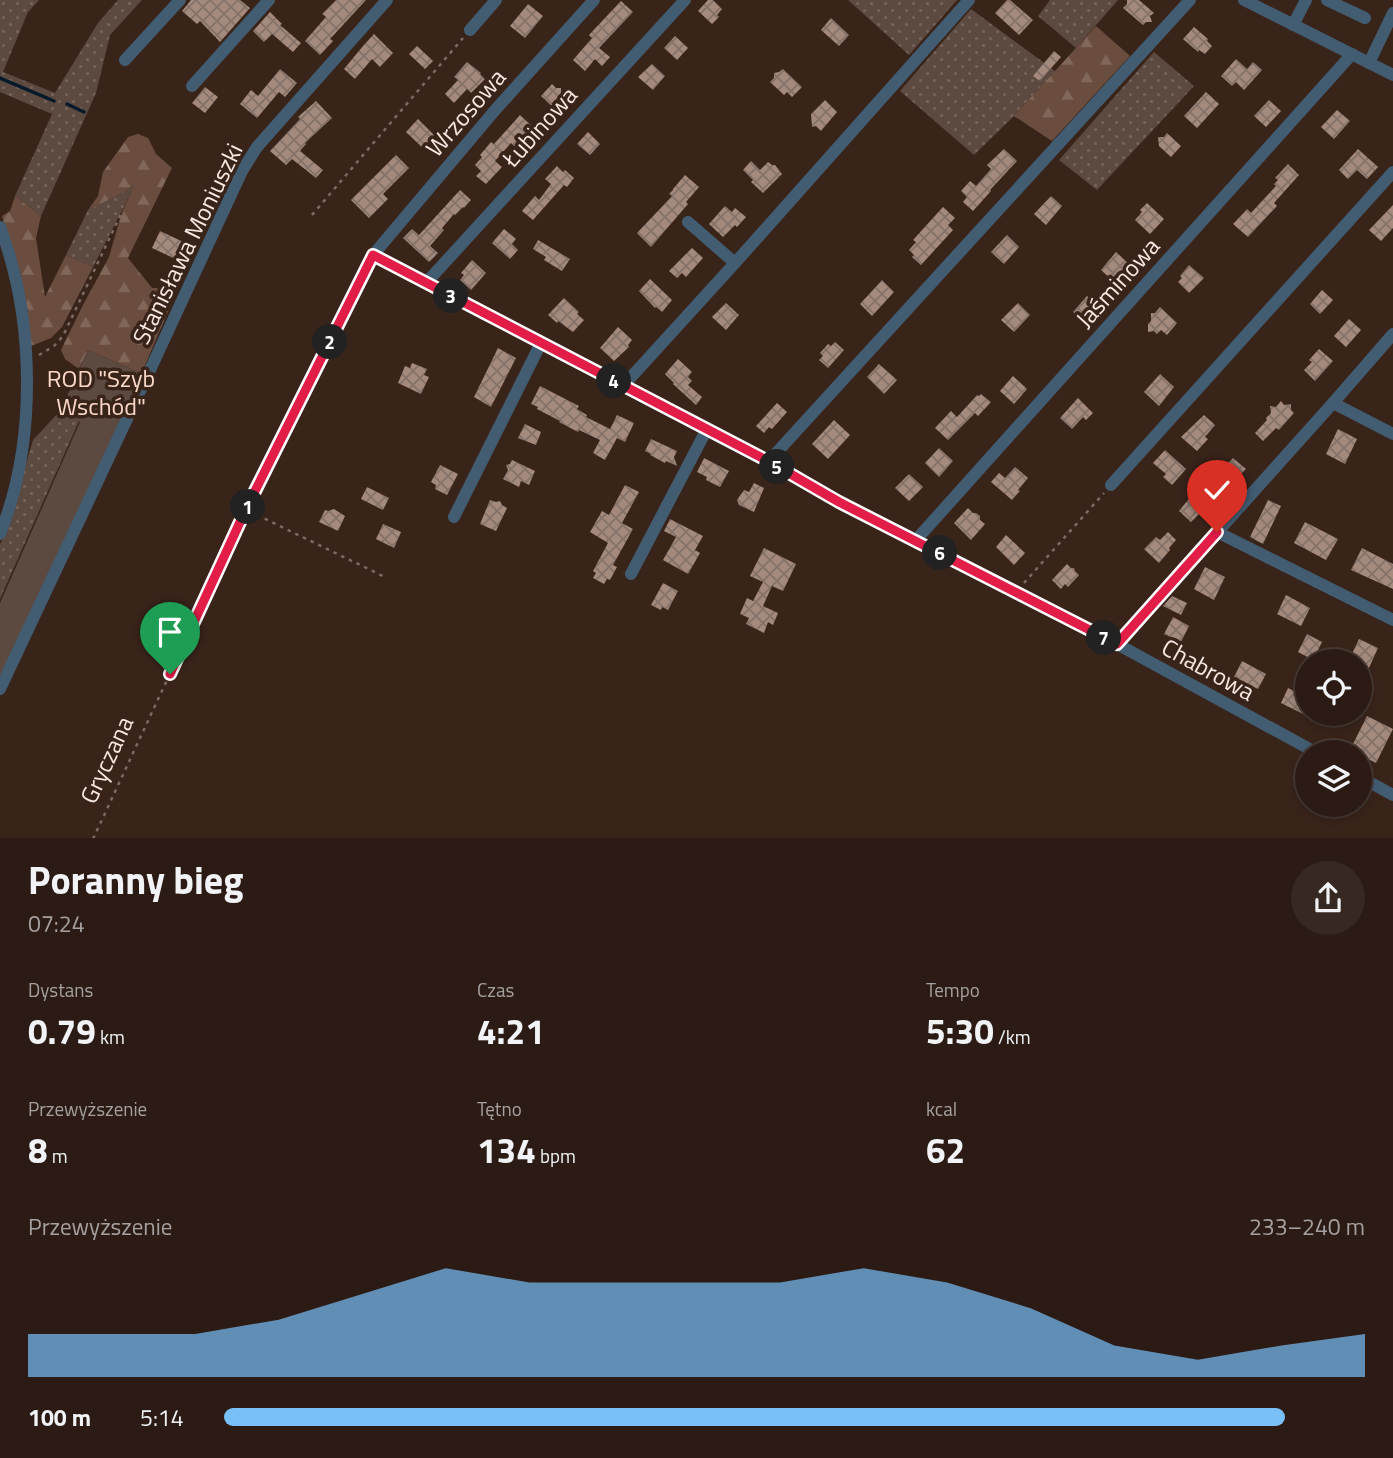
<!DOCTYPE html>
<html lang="pl">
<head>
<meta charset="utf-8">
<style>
  :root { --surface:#2b1b14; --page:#372822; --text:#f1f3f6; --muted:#a6a1a0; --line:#473934; --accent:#79bff8 }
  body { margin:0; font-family:"Titillium Web",sans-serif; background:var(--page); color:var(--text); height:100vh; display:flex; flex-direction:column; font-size:26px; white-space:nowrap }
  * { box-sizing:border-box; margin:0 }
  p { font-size:23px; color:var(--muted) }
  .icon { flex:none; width:38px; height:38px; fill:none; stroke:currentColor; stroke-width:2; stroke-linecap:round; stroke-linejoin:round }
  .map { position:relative; height:838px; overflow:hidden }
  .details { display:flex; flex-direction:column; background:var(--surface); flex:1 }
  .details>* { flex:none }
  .controls { position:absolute; left:1295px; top:649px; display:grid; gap:14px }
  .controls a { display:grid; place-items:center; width:77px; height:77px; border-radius:50%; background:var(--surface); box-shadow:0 4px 10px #0003,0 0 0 2px var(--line); font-size:35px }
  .pin { position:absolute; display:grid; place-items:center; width:60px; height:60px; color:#fff; margin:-72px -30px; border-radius:50% 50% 50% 0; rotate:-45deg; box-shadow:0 0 7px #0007 }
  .pin .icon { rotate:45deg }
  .km { position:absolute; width:35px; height:35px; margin:-18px; border-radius:50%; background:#222; color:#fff; font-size:19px; line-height:35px; text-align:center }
  .round { display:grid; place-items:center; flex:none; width:74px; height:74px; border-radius:37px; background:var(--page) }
  .overview { display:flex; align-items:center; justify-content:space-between; height:119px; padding:0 28px }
  h1 { font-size:38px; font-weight:700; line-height:52px }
  .metrics { display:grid; grid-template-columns:repeat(3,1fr); gap:10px; height:119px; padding:7px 28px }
  .metrics div { display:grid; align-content:center }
  .metrics b { font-size:35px; font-weight:700 }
  .metrics small { font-size:19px; font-weight:400 }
  .metrics p { font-size:19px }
  .chart { height:196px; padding:14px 28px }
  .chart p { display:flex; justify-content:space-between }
  .chart svg { width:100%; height:126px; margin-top:7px; fill:var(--accent); opacity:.7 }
  ul { padding:0 28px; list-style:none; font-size:23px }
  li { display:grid; grid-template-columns:112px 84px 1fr; align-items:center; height:52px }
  li i { height:18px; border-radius:9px; background:var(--accent) }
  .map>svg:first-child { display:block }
  .grass { fill:url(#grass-dots) }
  .forest { fill:url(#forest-firs) }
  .garden { fill:#5c4940 }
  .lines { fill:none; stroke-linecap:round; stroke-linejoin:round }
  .stream { stroke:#041a2b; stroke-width:3.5 }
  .building { fill:url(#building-cross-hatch) }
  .path { stroke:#7d6a62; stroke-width:2.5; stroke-dasharray:3.5 5; stroke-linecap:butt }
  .minor { stroke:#425c72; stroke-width:12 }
  .route-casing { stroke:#fff; stroke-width:14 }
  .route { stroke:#e11d48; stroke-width:9 }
  .labels { text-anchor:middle; stroke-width:7; stroke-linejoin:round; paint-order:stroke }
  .street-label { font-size:24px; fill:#f7e8e2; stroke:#39241a }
  .park-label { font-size:24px; fill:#fbd8c8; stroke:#39241a }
</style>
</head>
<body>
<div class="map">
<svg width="1393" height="839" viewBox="0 0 1393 839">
  <defs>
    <pattern id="grass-dots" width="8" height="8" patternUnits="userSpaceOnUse" patternTransform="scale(1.75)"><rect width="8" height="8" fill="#5c4940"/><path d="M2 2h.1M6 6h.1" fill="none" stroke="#74635b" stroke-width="1.8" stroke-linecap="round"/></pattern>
    <pattern id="forest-firs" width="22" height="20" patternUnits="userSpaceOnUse" patternTransform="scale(1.75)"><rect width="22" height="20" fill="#6a4d3f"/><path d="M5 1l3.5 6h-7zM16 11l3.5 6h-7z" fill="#80675a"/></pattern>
    <pattern id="building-cross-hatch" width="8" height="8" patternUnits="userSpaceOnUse" patternTransform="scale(1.75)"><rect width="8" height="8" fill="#a4897d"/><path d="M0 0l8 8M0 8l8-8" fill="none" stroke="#847269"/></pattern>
  </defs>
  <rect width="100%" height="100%" fill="#39241a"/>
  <g class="grass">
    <polygon points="0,0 39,0 28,12 3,72 55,93 98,23 118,0 142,0 110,35 96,93 41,216 15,196 52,114 0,92"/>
    <polygon points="848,0 957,0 909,55"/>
    <polygon points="1050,0 1118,0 1076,48 1038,16"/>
    <polygon points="971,9 1055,71 1014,116 974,155 900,91"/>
    <polygon points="1154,52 1194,86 1097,190 1059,160"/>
    <polygon points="136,183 93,267 66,255 88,210 123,193"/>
    <polygon points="60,411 79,421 0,599 0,544 4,537 33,440"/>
  </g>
  <g class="forest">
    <polygon points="1096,26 1130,56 1052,141 1014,116"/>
    <polygon points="138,134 148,138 156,154 172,168 128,258 152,288 178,288 143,370 143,374 88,350 79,369 65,359 61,350 83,305 109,257 122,212 135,184 123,193 88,210 98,196 103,172 128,137"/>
    <polygon points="15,196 41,216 36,238 45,297 66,255 93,267 62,327 51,338 29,347 28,311 2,216 10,211"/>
  </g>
  <polygon class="garden" points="88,350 143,374 0,682 0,603 80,422 60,411"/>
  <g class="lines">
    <g class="stream">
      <polyline points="0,78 54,101"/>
      <polyline points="67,104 84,112"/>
    </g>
  </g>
  <g class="building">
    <polygon points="191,0 240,0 250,8 220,42 200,21 197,24 182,11"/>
    <polygon points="336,0 366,0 330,39 333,41 320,55 305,41 326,17 322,14"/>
    <polygon points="708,0 713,0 722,9 717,15 719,17 712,24 698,11"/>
    <polygon points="1007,0 1010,0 1033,20 1019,35 995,13"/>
    <polygon points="1127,0 1139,0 1154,13 1150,16 1152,22 1146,22 1143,25 1123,8 1127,4"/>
    <polygon points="621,1 633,12 599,48 610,57 602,66 595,59 585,71 573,60 592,38 589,35"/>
    <polygon points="528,4 543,16 525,38 510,26"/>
    <polygon points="270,12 282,24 280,25 301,43 293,52 272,34 264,42 253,31"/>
    <polygon points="831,18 849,35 839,46 821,30"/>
    <polygon points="1194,27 1208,39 1207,41 1212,46 1205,54 1199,50 1198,52 1183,39"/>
    <polygon points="374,34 393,53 380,67 372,59 355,79 344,69 363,46"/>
    <polygon points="675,36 688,48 677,60 664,48"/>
    <polygon points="417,46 433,61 425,69 409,54"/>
    <polygon points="1054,51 1061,57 1040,81 1033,76"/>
    <polygon points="1236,59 1247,69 1253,62 1262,70 1244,90 1236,82 1232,86 1221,76"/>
    <polygon points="467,62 481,73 480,74 485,79 471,93 467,89 454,103 445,94 458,80 454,77"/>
    <polygon points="652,64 665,76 653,90 638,77"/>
    <polygon points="280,69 297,83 285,97 279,92 257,118 240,104 251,90 258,96"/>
    <polygon points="783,69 802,87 792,97 787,92 784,95 770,82 774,78 774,73 779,72"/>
    <polygon points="552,84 556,88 561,88 561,93 566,97 555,109 541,96"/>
    <polygon points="205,87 218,97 205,113 192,103"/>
    <polygon points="1206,92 1219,104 1197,128 1184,116"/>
    <polygon points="825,100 837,112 821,131 816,126 812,127 811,114"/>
    <polygon points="1269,100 1281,111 1266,127 1254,116"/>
    <polygon points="316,101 332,118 305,143 306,144 300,151 323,170 316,178 292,159 286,165 270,151 300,119 298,117"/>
    <polygon points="1337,110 1350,121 1334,139 1321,127"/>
    <polygon points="520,115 533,127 515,147 511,143 495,161 502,167 486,184 476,176 481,171 475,165 482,157 480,155 491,142 494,144"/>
    <polygon points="418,119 437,138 425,150 406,132"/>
    <polygon points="588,132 600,144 590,155 577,144"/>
    <polygon points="1167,133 1181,146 1171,157 1159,146 1158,137 1164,137"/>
    <polygon points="1004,149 1017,161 990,190 991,191 973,211 963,202 967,197 961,191 970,181 976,186 991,169 987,165"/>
    <polygon points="1358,149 1378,167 1367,179 1357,170 1348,179 1339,170"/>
    <polygon points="396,155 409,168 383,194 388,199 369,218 351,200"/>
    <polygon points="751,161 760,170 768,162 772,165 775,165 782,174 763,193 751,182 753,180 743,170"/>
    <polygon points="1288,164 1299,175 1274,203 1277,206 1248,237 1233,224 1247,209 1251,213 1276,186 1274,184 1278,180 1275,178"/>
    <polygon points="557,166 563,172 565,170 574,178 567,187 564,185 533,220 522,211 535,196 539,200 551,184 545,179"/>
    <polygon points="685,175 699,187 686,202 688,204 651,247 637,233 672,196 669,194 673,190 673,189"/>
    <polygon points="460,190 471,200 464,208 463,207 455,215 454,214 442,228 444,230 430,246 438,253 429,262 403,238 412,229 419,235"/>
    <polygon points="1051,196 1062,206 1046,225 1034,214"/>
    <polygon points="1147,203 1164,219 1150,234 1135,220 1142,212 1140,210"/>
    <polygon points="1393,205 1393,228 1381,241 1369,230"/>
    <polygon points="725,206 732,212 735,208 746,217 737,227 735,225 723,237 709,224"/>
    <polygon points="943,207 955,218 948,225 953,230 921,265 912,257 914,255 909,250 916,242 913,240"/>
    <polygon points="504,229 516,239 512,244 518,250 510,259 492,243"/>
    <polygon points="160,231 192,246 184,263 152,248"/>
    <polygon points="1007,235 1019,247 1004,264 991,252"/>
    <polygon points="538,240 570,259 562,271 544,260 546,257 533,249"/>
    <polygon points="692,248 703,258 686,277 682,273 677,278 669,271"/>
    <polygon points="1116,252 1129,264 1113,281 1101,270"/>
    <polygon points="472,260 486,273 471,290 460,280 464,275 461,273"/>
    <polygon points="1189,265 1204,278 1189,293 1178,282 1182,278 1180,276"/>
    <polygon points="650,279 672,300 662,312 656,307 655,308 639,291"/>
    <polygon points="882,280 894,292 872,316 860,304"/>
    <polygon points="1322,290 1333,300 1320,314 1310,304"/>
    <polygon points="1087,296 1100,308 1086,324 1073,312"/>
    <polygon points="564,298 579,312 577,314 584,320 573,332 558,321 557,323 548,315"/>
    <polygon points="726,303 739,315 726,330 712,317"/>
    <polygon points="1018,303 1030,315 1014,332 1001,320"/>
    <polygon points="1160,307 1177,323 1167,335 1161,330 1157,334 1154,331 1148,332 1148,324 1151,321 1151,313 1155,313"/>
    <polygon points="1349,319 1361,330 1346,347 1334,336"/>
    <polygon points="618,327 632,340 628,345 629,347 614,361 600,348"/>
    <polygon points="835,342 844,350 828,368 819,360 823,356 820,353 828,344 831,346"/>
    <polygon points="498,348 516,358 491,407 474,397"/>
    <polygon points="1319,349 1333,361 1315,381 1304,370 1312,362 1309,360"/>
    <polygon points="678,359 692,372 688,377 692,381 688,385 702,397 696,405 673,384 674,383 665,374"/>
    <polygon points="412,363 427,369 424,375 429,377 421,394 398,383 405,366 410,368"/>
    <polygon points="879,364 897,380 884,394 867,377"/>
    <polygon points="1160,374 1174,387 1159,406 1144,392"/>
    <polygon points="1013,376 1027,389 1014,404 1000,391"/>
    <polygon points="540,386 579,406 577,409 587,415 586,417 610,429 617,415 634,423 625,442 617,438 605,460 593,453 600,440 579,430 578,432 559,422 560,421 537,409 538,407 531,404"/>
    <polygon points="981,394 991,402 978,416 975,413 948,440 935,428 951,411 957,417 977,395 979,396"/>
    <polygon points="1078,398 1093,413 1086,420 1083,417 1072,429 1060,418"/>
    <polygon points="1281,401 1284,405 1291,404 1291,410 1294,413 1279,430 1276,428 1263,441 1255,433 1267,420 1266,418 1271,413 1270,406 1276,407"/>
    <polygon points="777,403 787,412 772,429 769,427 764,433 756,426"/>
    <polygon points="1204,415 1215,425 1205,437 1208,439 1197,451 1181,437"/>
    <polygon points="834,420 850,435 828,459 812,444"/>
    <polygon points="525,424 541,432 536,445 518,438"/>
    <polygon points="1338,429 1357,439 1345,464 1326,454"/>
    <polygon points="651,439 677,451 674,457 677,466 666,461 665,463 650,455 651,454 645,451"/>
    <polygon points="939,448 953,461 939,477 925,463"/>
    <polygon points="1165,450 1186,469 1172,485 1163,477 1166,474 1153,463"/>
    <polygon points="704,458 729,471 720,487 706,480 707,477 697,472"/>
    <polygon points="1233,458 1246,469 1235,480 1223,469"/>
    <polygon points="512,460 535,471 529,485 521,481 519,487 503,479 508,470 506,465 510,464"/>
    <polygon points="440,465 458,474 447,495 435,489 436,485 431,482"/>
    <polygon points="1015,467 1028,478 1018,490 1020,491 1012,500 991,482 999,473 1005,478"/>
    <polygon points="909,474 923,487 909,501 895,488"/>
    <polygon points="754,483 764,488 754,512 739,505 737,500 744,490 749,492"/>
    <polygon points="625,485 639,492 622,523 633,529 613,565 617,567 610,580 607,579 604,584 593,578 596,573 593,571 608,543 590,532 602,511 609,515"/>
    <polygon points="367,487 389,498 383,510 361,499"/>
    <polygon points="1197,489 1201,493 1206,492 1206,498 1211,502 1191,522 1179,511"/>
    <polygon points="490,500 496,502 500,501 502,505 507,508 496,531 480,524"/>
    <polygon points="1268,500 1281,506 1263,544 1250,537"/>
    <polygon points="968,508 973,513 976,513 980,516 980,520 985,524 971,540 954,523"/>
    <polygon points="334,509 345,516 338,531 319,522 325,510 328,511"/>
    <polygon points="670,519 703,536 695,550 700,553 688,574 663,560 676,537 664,531"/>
    <polygon points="1305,522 1338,539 1326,560 1294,543"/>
    <polygon points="383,524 401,532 394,548 376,539"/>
    <polygon points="1168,532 1176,540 1169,548 1170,550 1159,563 1144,549 1156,537 1160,540"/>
    <polygon points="1006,535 1025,553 1014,565 996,547"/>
    <polygon points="764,548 796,564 783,591 772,586 763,606 778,613 773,625 768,622 764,633 746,624 749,618 740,614 747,598 753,601 763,582 750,576"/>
    <polygon points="1362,548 1393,564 1393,589 1351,570"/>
    <polygon points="1067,564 1071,568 1074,568 1075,571 1079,575 1068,587 1065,584 1061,589 1052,580"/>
    <polygon points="1205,567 1225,577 1214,600 1194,589"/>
    <polygon points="663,583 678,591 668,610 662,607 661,610 651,605"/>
    <polygon points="1286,595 1310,608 1301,626 1277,614"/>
    <polygon points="1172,596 1187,603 1181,615 1163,606"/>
    <polygon points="1173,617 1189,626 1181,642 1164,634"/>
    <polygon points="1307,634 1322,642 1313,660 1298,652"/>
    <polygon points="1359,639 1378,648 1368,670 1360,667 1360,662 1348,662"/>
    <polygon points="1242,661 1266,674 1258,689 1234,677"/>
    <polygon points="1288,688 1307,697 1307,716 1281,703"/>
    <polygon points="1367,716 1393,729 1376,763 1360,755 1360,750 1352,746"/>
  </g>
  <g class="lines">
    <g class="path">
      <polyline points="312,215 463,38"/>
      <polyline points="39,355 54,346 63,336 122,212"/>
      <polyline points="257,515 387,578"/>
      <polyline points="1024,583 1104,493"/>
      <polyline points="93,839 241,521"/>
    </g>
    <g class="minor">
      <polyline points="1244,0 1393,75"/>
      <polyline points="1327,0 1365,18"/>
      <polyline points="1293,25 1306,0"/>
      <polyline points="470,30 496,0"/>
      <polyline points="125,60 180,0"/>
      <polyline points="1369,63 1393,13"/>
      <polyline points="192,86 269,0"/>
      <polyline points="688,222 735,263"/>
      <path d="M0,227C35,320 37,441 0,534"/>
      <polyline points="373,255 768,462 839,502 1117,644 1315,752"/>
      <polyline points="426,283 685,0"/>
      <polyline points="623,386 735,263 969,0"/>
      <polyline points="1333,403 1393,434"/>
      <polyline points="768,462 1190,0"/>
      <polyline points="1111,485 1393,172"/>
      <polyline points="246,509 373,255 496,109 594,0"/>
      <polyline points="454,517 541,343"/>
      <polyline points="1217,532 1393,620"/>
      <polyline points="916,540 1352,54"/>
      <polyline points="631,574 707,429"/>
      <polyline points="1117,644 1333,403 1393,334"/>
      <polyline points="0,689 150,370 242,171 257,147 387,0"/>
      <polyline points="1360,777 1393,795"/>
    </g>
  </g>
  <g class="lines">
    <g class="route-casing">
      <polyline id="route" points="170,674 246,509 373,255 768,461 839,502 1117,644 1217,532"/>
    </g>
    <use href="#route" class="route"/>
  </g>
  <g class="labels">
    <g class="street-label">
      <text transform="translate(466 113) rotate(-49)" y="8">Wrzosowa</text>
      <text transform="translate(540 127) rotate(-48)" y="8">Łubinowa</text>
      <text transform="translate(188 244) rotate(-64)" y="8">Stanisława Moniuszki</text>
      <text transform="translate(1118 283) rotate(-48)" y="8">Jaśminowa</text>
      <text transform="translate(1208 670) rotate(29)" y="8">Chabrowa</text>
      <text transform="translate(107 760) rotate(-65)" y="8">Gryczana</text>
    </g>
    <g class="park-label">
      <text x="101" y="387">ROD "Szyb<tspan x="101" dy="28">Wschód"</tspan></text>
    </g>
  </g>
</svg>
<div class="controls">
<a><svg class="icon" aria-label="locate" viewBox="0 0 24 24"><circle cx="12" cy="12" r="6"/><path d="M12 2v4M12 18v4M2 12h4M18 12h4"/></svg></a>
<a><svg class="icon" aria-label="layers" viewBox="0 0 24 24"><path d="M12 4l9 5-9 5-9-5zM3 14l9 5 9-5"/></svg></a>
</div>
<div class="pin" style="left:170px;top:674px;background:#1e9e55"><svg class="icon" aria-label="arrive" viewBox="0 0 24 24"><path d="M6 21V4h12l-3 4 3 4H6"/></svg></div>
<div class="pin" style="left:1217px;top:532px;background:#d93025"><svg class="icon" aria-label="check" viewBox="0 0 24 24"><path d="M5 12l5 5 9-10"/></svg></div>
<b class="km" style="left:248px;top:507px">1</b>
<b class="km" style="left:330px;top:342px">2</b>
<b class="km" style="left:451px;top:296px">3</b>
<b class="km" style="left:614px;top:381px">4</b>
<b class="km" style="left:777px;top:467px">5</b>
<b class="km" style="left:940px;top:553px">6</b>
<b class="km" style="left:1104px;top:638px">7</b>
</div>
<section class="details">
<div class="overview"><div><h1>Poranny bieg</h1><p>07:24</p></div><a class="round"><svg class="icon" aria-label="share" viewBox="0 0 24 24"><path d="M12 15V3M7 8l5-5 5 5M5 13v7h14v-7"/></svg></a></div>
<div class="metrics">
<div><p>Dystans</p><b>0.79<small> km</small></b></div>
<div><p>Czas</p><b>4:21</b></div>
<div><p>Tempo</p><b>5:30<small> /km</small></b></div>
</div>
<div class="metrics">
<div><p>Przewyższenie</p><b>8<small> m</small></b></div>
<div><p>Tętno</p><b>134<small> bpm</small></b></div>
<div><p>kcal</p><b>62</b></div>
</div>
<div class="chart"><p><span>Przewyższenie</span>233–240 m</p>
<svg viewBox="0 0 160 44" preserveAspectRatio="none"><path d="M0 44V29L10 29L20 29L30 24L40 15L50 6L60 11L70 11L80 11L90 11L100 6L110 11L120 20L130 33L140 38L150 33L160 29V44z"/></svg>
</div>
<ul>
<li><b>100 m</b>5:14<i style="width:93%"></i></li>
</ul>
</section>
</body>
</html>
